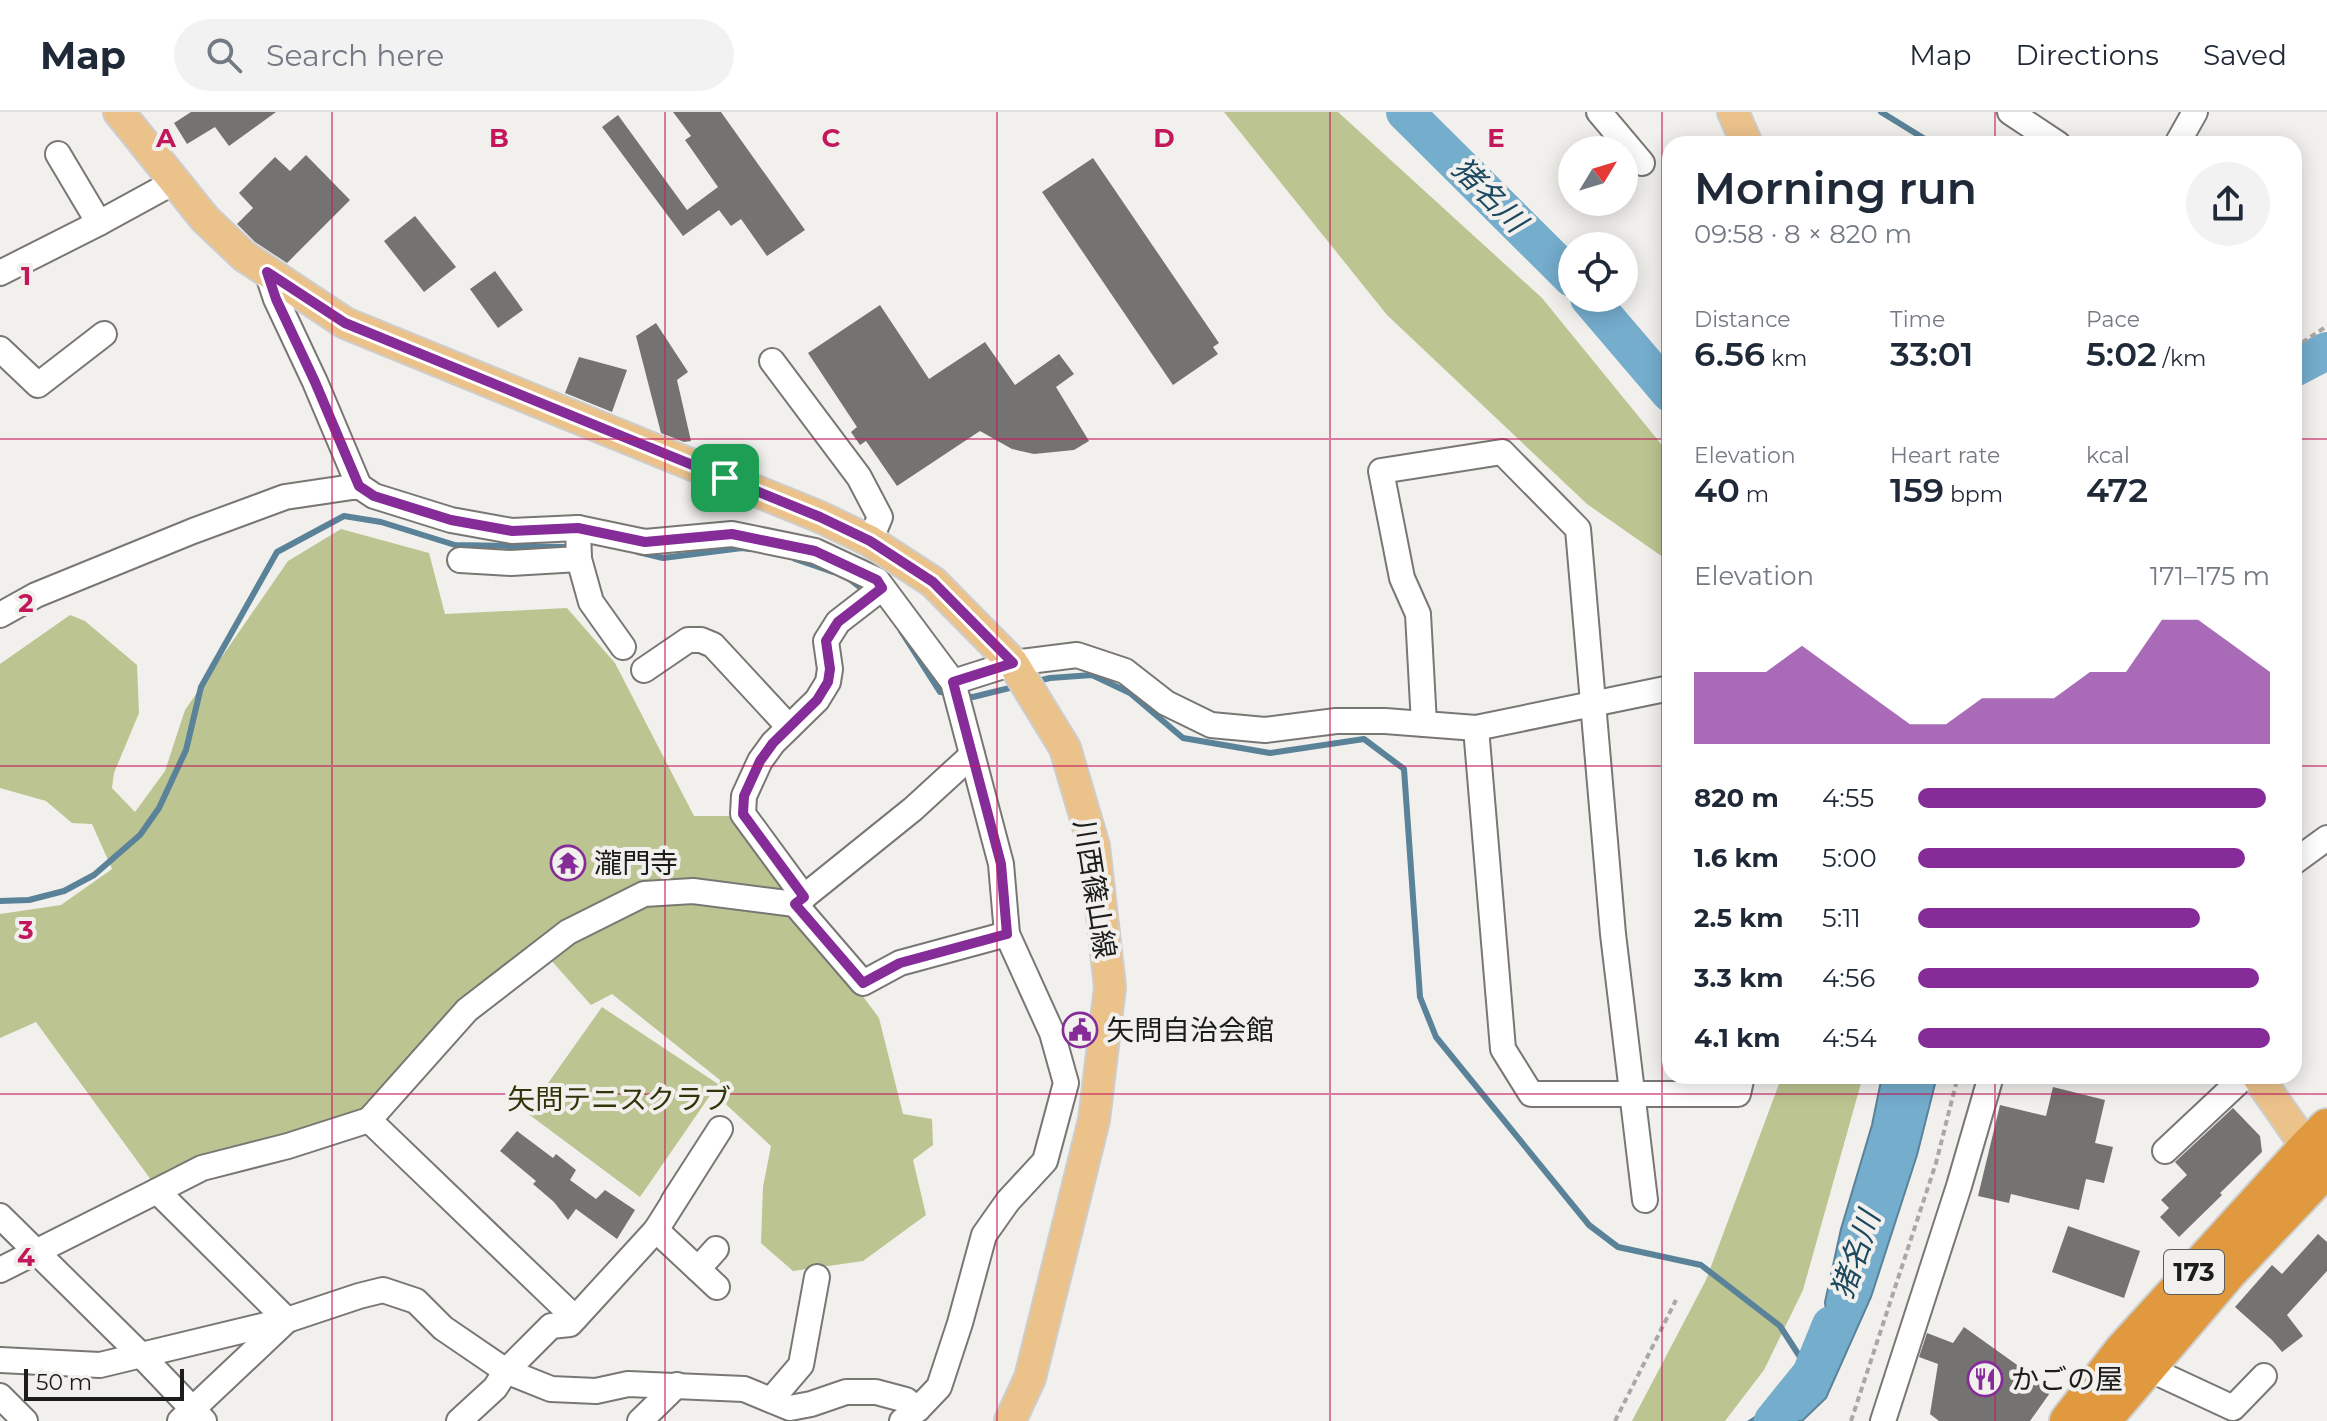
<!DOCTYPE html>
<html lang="en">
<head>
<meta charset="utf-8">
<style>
  :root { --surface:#fff; --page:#f2f2f3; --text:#1f2937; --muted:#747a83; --line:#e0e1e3; --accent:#852c99 }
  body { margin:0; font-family:Montserrat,"Noto Sans JP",sans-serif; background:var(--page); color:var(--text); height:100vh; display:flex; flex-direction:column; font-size:30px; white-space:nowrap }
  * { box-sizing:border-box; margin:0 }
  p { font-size:26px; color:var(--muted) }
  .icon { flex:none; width:44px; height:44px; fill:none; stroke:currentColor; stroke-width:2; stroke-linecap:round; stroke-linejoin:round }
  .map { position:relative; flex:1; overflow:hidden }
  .side { position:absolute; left:1662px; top:24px; width:640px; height:948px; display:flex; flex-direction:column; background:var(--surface); border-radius:24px; box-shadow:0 4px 20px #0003 }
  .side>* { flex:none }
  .needle { width:52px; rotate:52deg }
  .tools { position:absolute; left:1558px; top:24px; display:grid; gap:16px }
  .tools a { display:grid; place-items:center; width:80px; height:80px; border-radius:50%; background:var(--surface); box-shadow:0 4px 20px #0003; font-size:40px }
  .scale { position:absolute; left:24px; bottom:20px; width:160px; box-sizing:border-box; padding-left:8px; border:4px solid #1c1c1b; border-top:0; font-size:22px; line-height:28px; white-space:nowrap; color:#1c1c1b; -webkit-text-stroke:6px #f2f0ed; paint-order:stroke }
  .pin { position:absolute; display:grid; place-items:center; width:68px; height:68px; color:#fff; margin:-34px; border-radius:16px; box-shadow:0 4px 12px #0006 }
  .round { display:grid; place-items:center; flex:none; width:84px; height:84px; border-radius:42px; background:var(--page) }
  .headline { display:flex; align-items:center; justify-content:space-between; height:136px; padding:0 32px }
  h1 { font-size:44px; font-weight:600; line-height:60px }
  .metrics { display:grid; grid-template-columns:repeat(3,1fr); gap:12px; height:136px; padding:8px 32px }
  .metrics div { display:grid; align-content:center }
  .metrics b { font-size:34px; font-weight:600 }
  .metrics small { font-size:22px; font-weight:400 }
  .metrics p { font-size:22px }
  .chart { height:224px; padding:16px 32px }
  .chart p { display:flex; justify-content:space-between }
  .chart svg { width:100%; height:144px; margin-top:8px; fill:var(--accent); opacity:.7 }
  ul { padding:0 32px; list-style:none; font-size:26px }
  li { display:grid; grid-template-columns:128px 96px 1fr; align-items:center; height:60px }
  li i { height:20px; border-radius:10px; background:var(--accent) }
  header { display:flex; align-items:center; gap:48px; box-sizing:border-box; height:112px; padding:0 40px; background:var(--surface); border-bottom:2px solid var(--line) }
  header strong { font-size:38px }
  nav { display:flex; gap:44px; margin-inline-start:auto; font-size:28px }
  .search { width:560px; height:72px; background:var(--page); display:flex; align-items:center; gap:20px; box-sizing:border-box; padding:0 28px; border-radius:44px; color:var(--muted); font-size:30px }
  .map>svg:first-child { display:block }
  .green { fill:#bcc491 }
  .water { fill:#75adcd; stroke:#5a8298; stroke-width:2 }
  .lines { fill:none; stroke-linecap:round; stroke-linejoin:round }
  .stream { stroke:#5a8298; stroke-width:6 }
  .river { stroke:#75adcd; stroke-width:38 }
  .building { fill:#757371 }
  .minor-casing { stroke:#787774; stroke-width:28 }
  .major-casing { stroke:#cdcdcd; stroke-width:34 }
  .highway-casing { stroke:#cdcdcd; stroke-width:40 }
  .path { stroke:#a9a8a5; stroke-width:4; stroke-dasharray:6 4; stroke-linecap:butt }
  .minor { stroke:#fff; stroke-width:24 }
  .major { stroke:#ecc28b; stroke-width:30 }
  .highway { stroke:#e0993e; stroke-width:36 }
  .route-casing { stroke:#fff; stroke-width:16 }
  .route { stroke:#852c99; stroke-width:10 }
  .grid { fill:none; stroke:#c2185b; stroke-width:2; stroke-opacity:0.55 }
  .labels { text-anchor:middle; stroke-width:8; stroke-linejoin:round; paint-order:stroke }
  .shield { fill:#f2f0ed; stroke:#5c5c5a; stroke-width:2 }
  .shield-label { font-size:26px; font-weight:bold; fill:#1c1c1b }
  .poi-label { font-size:28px; fill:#1c1c1b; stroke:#f2f0ed; text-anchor:start }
  .street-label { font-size:28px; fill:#1c1c1b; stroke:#f2f0ed }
  .park-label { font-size:28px; fill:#31350a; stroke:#f2f0ed }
  .water-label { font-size:30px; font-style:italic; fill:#1c4960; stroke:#f2f0ed }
  .grid-label { font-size:26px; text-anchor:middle; font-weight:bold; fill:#c2185b; stroke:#f2f0ed; stroke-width:8; stroke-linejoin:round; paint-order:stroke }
</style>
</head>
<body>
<header>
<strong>Map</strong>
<div class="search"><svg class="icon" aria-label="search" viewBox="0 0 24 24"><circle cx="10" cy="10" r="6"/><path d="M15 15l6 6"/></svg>Search here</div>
<nav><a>Map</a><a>Directions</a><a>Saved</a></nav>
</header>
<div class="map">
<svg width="2327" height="1309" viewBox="0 0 2327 1309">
  <rect width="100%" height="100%" fill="#f2f0ed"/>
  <g class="green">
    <polygon points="1224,0 1338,0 1542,186 1670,343 1670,450 1587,392 1387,203"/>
    <polygon points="341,417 429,441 445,502 567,496 615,551 694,704 729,704 879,906 903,1002 932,1007 933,1033 913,1048 926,1103 863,1149 793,1159 761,1131 763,1075 771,1034 718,985 720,968 612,882 591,893 549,846 499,863 367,1005 154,1072 36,910 0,926 0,802 61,793 112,757 92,712 72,711 46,689 0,676 0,552 70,503 85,509 137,553 139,601 114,661 112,676 135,700 165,659 185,598 288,449"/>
    <polygon points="602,895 718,972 640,1085 527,1001"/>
    <polygon points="1782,964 1863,964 1803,1178 1764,1258 1725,1309 1632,1309 1706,1168"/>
  </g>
  <polygon class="water" points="1882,964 1937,964 1917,1043 1871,1185 1826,1286 1802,1309 1749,1309 1777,1291 1806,1279 1827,1209 1825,1190 1841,1117 1872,1013"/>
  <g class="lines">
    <g class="stream">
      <polyline points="1881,0 1933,32"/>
      <polyline points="638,440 663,446 742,436 749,437"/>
      <polyline points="795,447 833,460"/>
      <polyline points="848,466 867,481"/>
      <polyline points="901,519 940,580 948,581"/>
      <polyline points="1033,570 1050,566 1092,563 1130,581 1183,626 1270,641 1364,627 1404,657 1420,885 1436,925 1589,1113 1618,1135 1701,1153 1780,1214 1811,1262"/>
      <polyline points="963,584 973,585 1018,574"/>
      <polyline points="0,789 29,788 64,779 94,763 140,723 159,696 186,638 201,575 277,440 344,404 381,410 455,433 568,435"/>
    </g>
    <g class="river">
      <polyline points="1405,0 1572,166"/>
      <polyline points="1589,186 1670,281"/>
      <polyline points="2294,256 2327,239"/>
      <polyline points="1773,1309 1811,1262 1831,1213"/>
    </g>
  </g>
  <g class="building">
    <polygon points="191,0 276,0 229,34 215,15 187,32 174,11"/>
    <polygon points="673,0 721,0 805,118 767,144 741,107 731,114 719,98 683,124 602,15 618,3 687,98 718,75 685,28 691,24"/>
    <polygon points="306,43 350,88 287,151 255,130 237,112 253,96 239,81 275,45 290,59"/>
    <polygon points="1093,46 1219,231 1213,235 1218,242 1173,273 1042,80"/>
    <polygon points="415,104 456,155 424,180 384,129"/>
    <polygon points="495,159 523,198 498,216 470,177"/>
    <polygon points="880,193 929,267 985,230 1015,273 1059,242 1074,262 1056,275 1089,329 1074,338 1034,342 1012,337 980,319 897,374 866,329 860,333 851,320 857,315 808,241"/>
    <polygon points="656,211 688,260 677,268 691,329 684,330 661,321 636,224"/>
    <polygon points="579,245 627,258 612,300 565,281"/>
    <polygon points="2053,975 2105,988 2095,1031 2113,1035 2104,1071 2086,1067 2079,1098 2011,1082 2009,1091 1978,1084 2000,993 2046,1004"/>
    <polygon points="2233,996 2260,1024 2262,1040 2220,1081 2222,1083 2179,1125 2160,1105 2169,1096 2161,1088 2187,1063 2175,1050"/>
    <polygon points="517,1019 553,1046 556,1042 576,1058 570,1068 596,1087 605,1078 635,1098 617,1127 576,1097 568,1108 554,1090 533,1072 536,1069 500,1039"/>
    <polygon points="2068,1114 2140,1139 2124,1186 2052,1160"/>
    <polygon points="2318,1122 2327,1130 2327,1159 2287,1203 2303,1224 2282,1240 2272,1228 2235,1195 2272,1153 2282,1162"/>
    <polygon points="1964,1215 2052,1278 2030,1309 1939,1309 1930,1302 1938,1252 1919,1245 1927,1221 1953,1231"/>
  </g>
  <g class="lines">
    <g class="minor-casing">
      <g id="minor">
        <polyline points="1599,0 1642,51"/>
        <polyline points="2010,0 2058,32"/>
        <polyline points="2177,32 2195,0"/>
        <polyline points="58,42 99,111"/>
        <polyline points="267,160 276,187 315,270 359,374"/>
        <polyline points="0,161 99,111 174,70"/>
        <polyline points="0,237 38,273 104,222"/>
        <polyline points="772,249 859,365 880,405 870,429"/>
        <polyline points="578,416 579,447 591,490 623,535"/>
        <polyline points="460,448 511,451 579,447"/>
        <polyline points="0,503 36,483 193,419 285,385 359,374 374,384 451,408 512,419 578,416 645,430 732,422 815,439 877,468 953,570 1001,752 1007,822 1052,921 1066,971 1045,1049 1008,1089 984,1123 960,1211 939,1275 918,1297 902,1309"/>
        <polyline points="644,558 688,528 701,528 713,533 789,615"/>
        <polyline points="953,570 1013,551 1077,543 1125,559 1166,591 1211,613 1265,618 1336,609 1385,609 1476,616 1670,576"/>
        <polyline points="1424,612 1418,502 1402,466 1381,359 1502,340 1578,417 1613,822 1645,1088"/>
        <polyline points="1476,616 1503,937 1531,982 1738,982 1742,964"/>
        <polyline points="2294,750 2327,726"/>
        <polyline points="804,785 743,702 744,684 760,649 773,631 817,588 828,570 830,557 826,529 838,510 882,476"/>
        <polyline points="795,792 913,697 972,643"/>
        <polyline points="369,1008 575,1206"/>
        <polyline points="2165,1039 2245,964"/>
        <polyline points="157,1079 202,1056 288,1034 369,1008 467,898 568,820 644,782 693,779 795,792 863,871 900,851 1007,822"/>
        <polyline points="0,1104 141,1243 204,1309"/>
        <polyline points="656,1118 717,1175"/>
        <polyline points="698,1157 716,1137"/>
        <polyline points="0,1158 157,1079 287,1208 180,1309"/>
        <polyline points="0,1248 100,1253 287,1208 359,1184 383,1178 416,1189 443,1216 506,1259 551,1214 570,1212 656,1118 720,1017 673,1090"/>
        <polyline points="2147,1256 2233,1296 2264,1264"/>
        <polyline points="0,1284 25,1309"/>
        <polyline points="771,1288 801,1253 817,1165"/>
        <polyline points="459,1309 495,1276 506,1259 551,1277 596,1279 628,1272 744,1277 790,1296 811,1292 846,1280 876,1280 906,1288 918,1297"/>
        <polyline points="640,1309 677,1273"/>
        <polyline points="1883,1309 1959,1074 1991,964"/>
      </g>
    </g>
    <g class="major-casing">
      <g id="major">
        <polyline points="119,0 205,107 244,144 345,211 820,405 870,429 933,470 1013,551 1065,636 1094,734 1110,875 1094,1008 1030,1266 1010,1309"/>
        <polyline points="1733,0 1747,32"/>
        <polyline points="2257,964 2319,1053"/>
      </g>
    </g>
    <g class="highway-casing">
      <g id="highway">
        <polyline points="2068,1309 2122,1239 2307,1035 2327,1015"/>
        <polyline points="2102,1309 2227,1162 2327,1056"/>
      </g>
    </g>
    <g class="path">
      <polyline points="2294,236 2327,214"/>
      <polyline points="1615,1309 1676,1188"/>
      <polyline points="1851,1309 1936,1051 1958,964"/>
    </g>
    <use href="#minor" class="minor"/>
    <use href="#major" class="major"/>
    <use href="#highway" class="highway"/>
  </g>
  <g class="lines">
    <g class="route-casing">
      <polygon id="route" points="267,160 345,211 820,405 870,429 933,470 1013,551 953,570 1001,752 1007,822 900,851 863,871 795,792 804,785 743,702 744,684 760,649 773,631 817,588 828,570 830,557 826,529 838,510 882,476 877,468 815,439 732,422 645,430 578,416 512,419 451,408 374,384 359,374 315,270 276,187"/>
    </g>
    <use href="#route" class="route"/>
  </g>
  <path class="grid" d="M332,0V1309M665,0V1309M997,0V1309M1330,0V1309M1662,0V1309M1995,0V32M0,327H1670M2294,327H2327M0,654H1670M2294,654H2327M1995,964V1309M0,982H2327"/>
  <defs>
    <g id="temple-ring" transform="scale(1.8)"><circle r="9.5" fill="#f2f0ed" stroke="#852c99" stroke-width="1.5"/><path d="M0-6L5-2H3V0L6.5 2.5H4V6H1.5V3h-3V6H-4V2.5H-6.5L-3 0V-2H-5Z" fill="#852c99"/></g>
    <g id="civic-ring" transform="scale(1.8)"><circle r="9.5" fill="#f2f0ed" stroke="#852c99" stroke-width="1.5"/><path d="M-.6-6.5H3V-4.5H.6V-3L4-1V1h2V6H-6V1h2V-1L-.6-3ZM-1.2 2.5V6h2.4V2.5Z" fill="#852c99"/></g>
    <g id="restaurant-ring" transform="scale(1.8)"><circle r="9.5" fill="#f2f0ed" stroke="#852c99" stroke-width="1.5"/><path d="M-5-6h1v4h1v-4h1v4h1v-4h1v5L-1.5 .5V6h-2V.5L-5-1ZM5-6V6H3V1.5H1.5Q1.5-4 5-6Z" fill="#852c99"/></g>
  </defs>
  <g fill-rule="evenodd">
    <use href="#temple-ring" x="568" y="751"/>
    <use href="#civic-ring" x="1080" y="918"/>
    <use href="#restaurant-ring" x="1985" y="1267"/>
  </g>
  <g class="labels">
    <rect class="shield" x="2164" y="1138" width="60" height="44" rx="6"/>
    <g class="shield-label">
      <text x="2194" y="1169">173</text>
    </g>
    <g class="poi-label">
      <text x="594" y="761">瀧門寺</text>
      <text x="1106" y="928">矢問自治会館</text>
      <text x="2011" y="1277">かごの屋</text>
    </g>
    <g class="street-label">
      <text transform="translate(1095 777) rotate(81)" y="10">川西篠山線</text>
    </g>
    <g class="park-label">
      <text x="619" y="997">矢問テニスクラブ</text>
    </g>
    <g class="water-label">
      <text transform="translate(1489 83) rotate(45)" y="10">猪名川</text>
      <text transform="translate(1856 1143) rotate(-71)" y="10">猪名川</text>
    </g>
  </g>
  <g class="grid-label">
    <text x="166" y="35">A</text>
    <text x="499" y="35">B</text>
    <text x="831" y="35">C</text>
    <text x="1164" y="35">D</text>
    <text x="1496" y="35">E</text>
    <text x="26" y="173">1</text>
    <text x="26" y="500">2</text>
    <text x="26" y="827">3</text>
    <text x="26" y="1154">4</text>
  </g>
</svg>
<div class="tools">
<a><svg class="needle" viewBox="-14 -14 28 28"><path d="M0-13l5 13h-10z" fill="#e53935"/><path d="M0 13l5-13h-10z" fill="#747a83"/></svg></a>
<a><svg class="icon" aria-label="locate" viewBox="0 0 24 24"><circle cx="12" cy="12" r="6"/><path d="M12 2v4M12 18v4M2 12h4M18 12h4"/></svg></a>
</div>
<div class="scale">50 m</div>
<div class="pin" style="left:725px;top:366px;background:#1e9e55"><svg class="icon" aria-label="arrive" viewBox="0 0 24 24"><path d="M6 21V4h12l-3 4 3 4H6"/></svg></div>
<section class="side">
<div class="headline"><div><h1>Morning run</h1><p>09:58 · 8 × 820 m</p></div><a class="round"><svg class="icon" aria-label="share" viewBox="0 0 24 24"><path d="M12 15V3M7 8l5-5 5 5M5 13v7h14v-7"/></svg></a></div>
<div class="metrics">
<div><p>Distance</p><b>6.56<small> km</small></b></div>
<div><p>Time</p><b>33:01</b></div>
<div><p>Pace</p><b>5:02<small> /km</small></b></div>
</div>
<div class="metrics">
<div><p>Elevation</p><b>40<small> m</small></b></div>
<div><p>Heart rate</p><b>159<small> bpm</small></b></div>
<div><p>kcal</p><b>472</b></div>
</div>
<div class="chart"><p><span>Elevation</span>171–175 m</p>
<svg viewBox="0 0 160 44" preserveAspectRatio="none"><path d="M0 44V22L10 22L20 22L30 14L40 22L50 30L60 38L70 38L80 30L90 30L100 30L110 22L120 22L130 6L140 6L150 14L160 22V44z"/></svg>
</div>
<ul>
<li><b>820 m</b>4:55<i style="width:99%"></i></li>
<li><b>1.6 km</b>5:00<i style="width:93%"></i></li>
<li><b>2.5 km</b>5:11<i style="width:80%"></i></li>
<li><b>3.3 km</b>4:56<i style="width:97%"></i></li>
<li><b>4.1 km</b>4:54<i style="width:100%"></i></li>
</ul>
</section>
</div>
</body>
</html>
